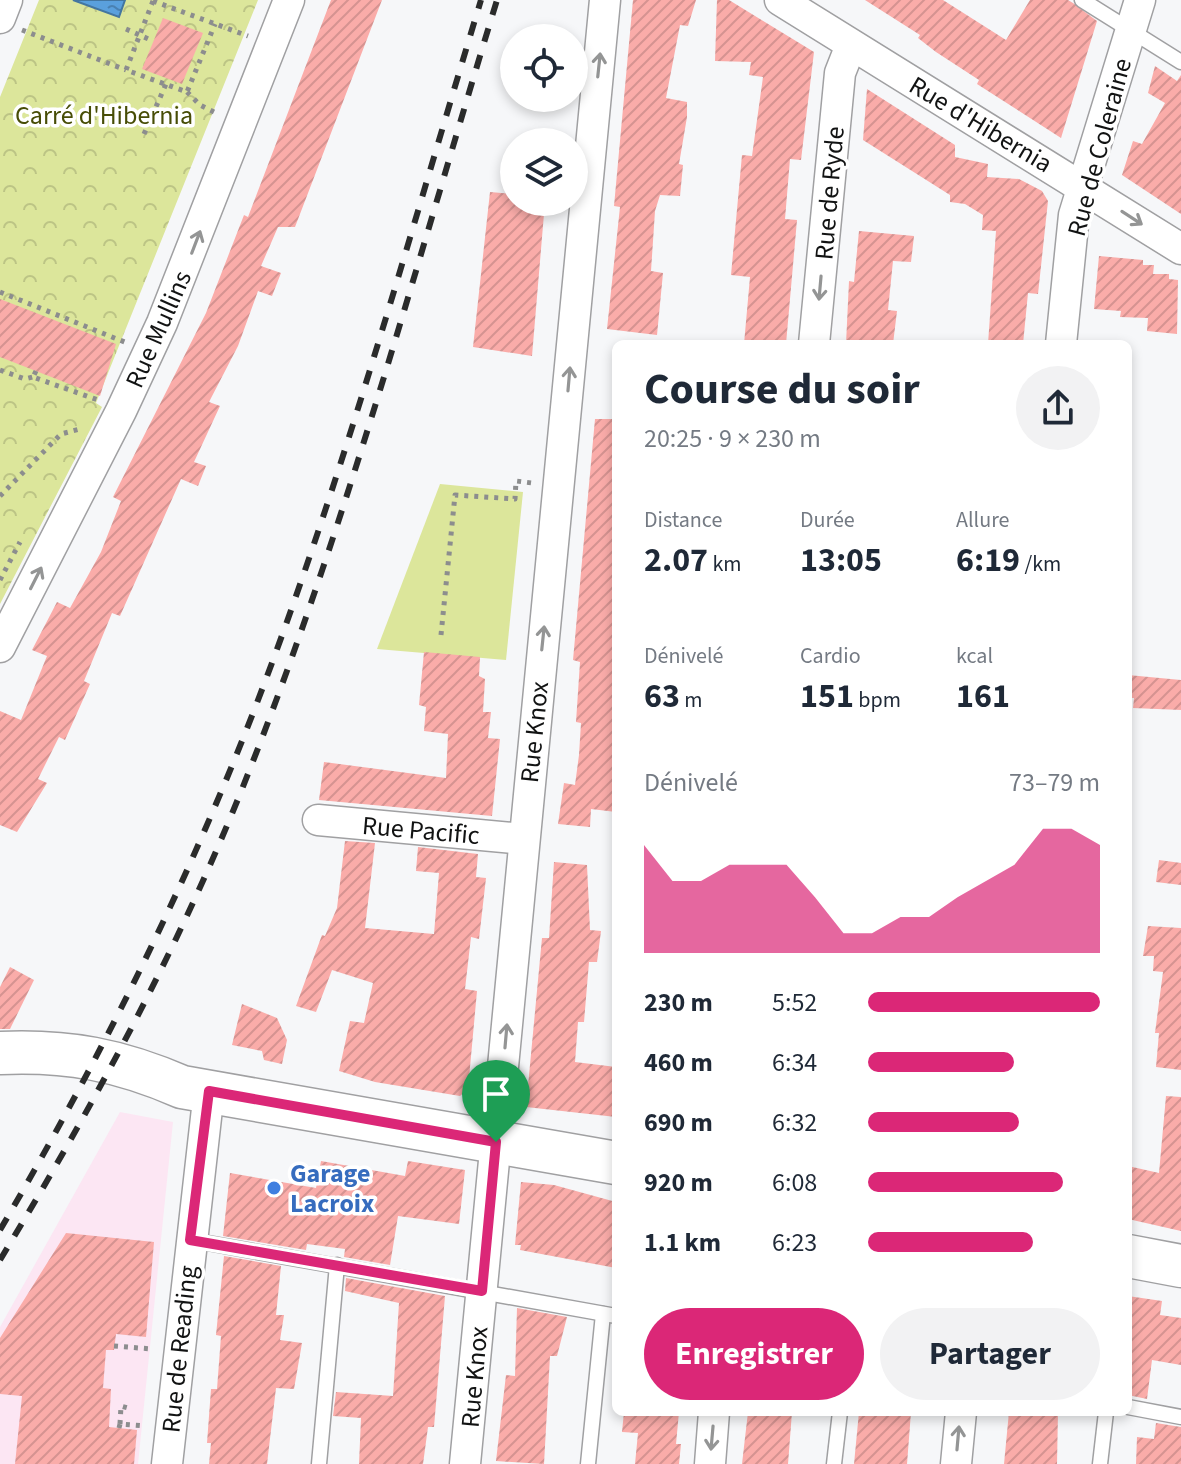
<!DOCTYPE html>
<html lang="fr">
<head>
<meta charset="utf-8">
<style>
  :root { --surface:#fff; --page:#f2f2f3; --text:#1f2937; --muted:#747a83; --accent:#db2777 }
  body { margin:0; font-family:"Source Sans 3",sans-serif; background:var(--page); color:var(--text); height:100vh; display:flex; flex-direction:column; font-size:30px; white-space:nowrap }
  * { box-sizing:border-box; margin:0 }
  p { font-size:26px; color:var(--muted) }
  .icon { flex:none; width:44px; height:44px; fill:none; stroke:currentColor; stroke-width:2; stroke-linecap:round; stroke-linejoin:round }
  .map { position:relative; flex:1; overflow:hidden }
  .sheet { position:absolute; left:612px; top:340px; width:520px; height:1076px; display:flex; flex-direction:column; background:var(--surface); border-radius:12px; box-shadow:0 4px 12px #0003 }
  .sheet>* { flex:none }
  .tools { position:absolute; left:500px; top:24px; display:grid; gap:16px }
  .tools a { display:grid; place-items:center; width:88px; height:88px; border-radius:50%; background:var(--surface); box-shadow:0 4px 12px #0003; font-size:40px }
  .pin { position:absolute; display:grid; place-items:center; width:68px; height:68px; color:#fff; margin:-82px -34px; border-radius:50% 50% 50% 0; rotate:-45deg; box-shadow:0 0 8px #0007 }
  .pin .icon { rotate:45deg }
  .round { display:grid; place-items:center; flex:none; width:84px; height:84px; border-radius:42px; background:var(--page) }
  .overview { display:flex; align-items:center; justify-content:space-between; height:136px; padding:0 32px }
  h1 { font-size:44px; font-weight:700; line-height:60px }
  .metrics { display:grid; grid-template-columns:repeat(3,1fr); gap:12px; height:136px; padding:8px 32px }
  .metrics div { display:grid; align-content:center }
  .metrics b { font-size:34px; font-weight:700 }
  .metrics small { font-size:22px; font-weight:400 }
  .metrics p { font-size:22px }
  .chart { height:224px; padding:16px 32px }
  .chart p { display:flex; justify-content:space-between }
  .chart svg { width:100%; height:144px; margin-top:8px; fill:var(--accent); opacity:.7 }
  .primary-button { display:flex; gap:16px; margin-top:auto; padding:16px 32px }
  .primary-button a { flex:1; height:92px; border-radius:48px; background:var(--accent); color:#fff; font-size:32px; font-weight:700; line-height:92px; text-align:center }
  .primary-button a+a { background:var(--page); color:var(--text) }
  ul { padding:0 32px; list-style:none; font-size:26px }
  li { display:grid; grid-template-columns:128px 96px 1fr; align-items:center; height:60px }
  li i { height:20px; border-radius:10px; background:var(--accent) }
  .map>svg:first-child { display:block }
  .industrial { fill:#fce6f3 }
  .green { fill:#dce69b }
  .park { fill:url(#park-crowns) }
  .water { fill:url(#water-ripples); stroke:#4476a0; stroke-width:2 }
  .building { fill:url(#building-hatch) }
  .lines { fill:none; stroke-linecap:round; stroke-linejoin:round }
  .lane-casing { stroke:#a0a0a2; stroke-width:17 }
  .street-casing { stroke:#a0a0a2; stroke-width:33 }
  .secondary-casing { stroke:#a0a0a2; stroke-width:45 }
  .path { stroke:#8c8d8e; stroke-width:5; stroke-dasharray:4 6; stroke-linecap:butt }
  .lane { stroke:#fff; stroke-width:14 }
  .street { stroke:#fff; stroke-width:30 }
  .secondary { stroke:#fff; stroke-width:42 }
  .rail { stroke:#2a2b2b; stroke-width:6; stroke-dasharray:14 14; stroke-linecap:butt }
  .oneway { stroke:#949595 }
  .route-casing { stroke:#fff; stroke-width:16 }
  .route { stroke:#db2777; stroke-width:10 }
  .shop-dot { fill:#3f7fe0; stroke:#fff; stroke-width:3 }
  .labels { text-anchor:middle; stroke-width:7; stroke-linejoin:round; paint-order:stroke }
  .park-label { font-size:26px; fill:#474d06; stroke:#fff }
  .street-label { font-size:26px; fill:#121313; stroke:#fff }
  .shop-label { font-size:26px; font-weight:bold; fill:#366cbe; stroke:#fff; text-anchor:start }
</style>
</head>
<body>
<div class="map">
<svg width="1181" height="1464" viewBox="0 0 1181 1464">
  <defs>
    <pattern id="park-crowns" width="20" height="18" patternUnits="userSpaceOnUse" patternTransform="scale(2)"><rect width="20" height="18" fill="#dce69b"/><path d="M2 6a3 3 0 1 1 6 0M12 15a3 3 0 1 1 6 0" fill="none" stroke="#bcc485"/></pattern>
    <pattern id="water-ripples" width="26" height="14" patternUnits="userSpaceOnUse" patternTransform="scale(2)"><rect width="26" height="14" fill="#5aa0dd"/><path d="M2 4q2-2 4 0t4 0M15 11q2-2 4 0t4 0" fill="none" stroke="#4981b2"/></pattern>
    <pattern id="building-hatch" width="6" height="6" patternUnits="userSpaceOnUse" patternTransform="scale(2)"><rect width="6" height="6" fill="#faaca9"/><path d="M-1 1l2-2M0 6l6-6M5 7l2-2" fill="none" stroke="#d59391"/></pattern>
  </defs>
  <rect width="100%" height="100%" fill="#f6f7f9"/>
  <polygon class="industrial" points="120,1112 173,1122 138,1464 0,1464 0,1327"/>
  <polygon class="green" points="440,484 523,492 506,660 377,649"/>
  <polygon class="park" points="39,0 258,0 96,403 102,407 0,604 0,97"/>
  <polygon class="water" points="73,0 125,0 119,17"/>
  <g class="building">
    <polygon points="331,0 382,0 295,227 278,227 261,266 281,273 272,296 258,291 238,346 209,402 220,406 194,462 206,466 198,486 181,479 120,616 112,613 84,681 90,684 65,740 59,737 38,779 47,783 17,832 0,825 0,711 21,720 47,656 32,650 57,602 70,608 101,552 121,501 113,497 206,313 244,215 248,217"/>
    <polygon points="633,0 696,0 688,26 680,25 666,98 687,102 687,117 679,164 683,165 680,196 660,195 655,211 651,271 663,273 657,335 607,329 620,207 614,206"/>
    <polygon points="717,0 729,0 814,52 801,160 790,159 785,219 797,220 786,344 744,344 750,277 731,275 742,155 752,156 763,77 749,75 751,62 715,61"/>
    <polygon points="865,0 943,0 1006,40 1030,0 1068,0 1073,3 1097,21 1061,138 977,84 979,80 936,52 918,38 920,35"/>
    <polygon points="163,18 203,33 182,84 142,69"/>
    <polygon points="1155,66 1177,81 1181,75 1181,214 1122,175 1133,141 1142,144 1165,103 1148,93"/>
    <polygon points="867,89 955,145 955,157 988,164 987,177 1019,179 1042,191 1048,201 1038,294 1028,293 1023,344 988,344 996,231 982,230 983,215 965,204 950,202 950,195 863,140"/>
    <polygon points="490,192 514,194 514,202 545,202 532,356 473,347"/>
    <polygon points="859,231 914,236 911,262 893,261 888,310 897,311 893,344 846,344 849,281 854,282"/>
    <polygon points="1099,256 1143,260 1143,265 1154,265 1153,274 1169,274 1169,279 1178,280 1177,334 1147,331 1148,318 1120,317 1121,311 1094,309"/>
    <polygon points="0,299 116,344 100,396 0,357"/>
    <polygon points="595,419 616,419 616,812 591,809 590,827 558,824 564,783 575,785 579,755 581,723 576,722 580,662 573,660"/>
    <polygon points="424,652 480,657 479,676 485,679 483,712 491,712 488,738 500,739 492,816 319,800 324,762 446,778 448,734 424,731 426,707 419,705"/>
    <polygon points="1128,675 1181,680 1181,710 1133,708 1134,698 1128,698"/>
    <polygon points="345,841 375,843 365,928 434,934 439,873 416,871 418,847 478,854 476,877 486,878 479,939 471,937 465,989 477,991 468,1089 460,1096 375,1082 339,1071 350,1021 364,1023 373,983 332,970 316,1012 296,1006 322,935 325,936 337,908"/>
    <polygon points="1159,860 1181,863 1181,885 1156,882"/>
    <polygon points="554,862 587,865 590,930 601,931 597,962 589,962 584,1022 578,1022 575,1062 616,1067 616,1117 526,1107 542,938 549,938"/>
    <polygon points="1148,926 1181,928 1181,1070 1156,1067 1159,1033 1155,1033 1163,972 1153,971 1154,956 1143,956"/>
    <polygon points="10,967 34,980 10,1029 0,1029 0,987"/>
    <polygon points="242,1004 277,1018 287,1040 282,1064 264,1060 262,1051 232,1045"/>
    <polygon points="1166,1096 1181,1097 1181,1231 1128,1219 1128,1166 1159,1173"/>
    <polygon points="321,1161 405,1176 408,1161 465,1170 459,1224 398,1216 390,1265 344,1257 345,1249 307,1244 306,1250 223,1236 230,1173 316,1188"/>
    <polygon points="521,1182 554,1185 616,1202 616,1268 520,1250 521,1245 515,1245"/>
    <polygon points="66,1233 154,1242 146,1337 116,1334 114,1350 106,1350 103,1388 111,1389 109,1427 137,1430 134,1464 15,1464 22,1396 0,1394 0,1338"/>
    <polygon points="224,1256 281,1266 276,1315 284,1315 280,1340 302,1343 294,1389 276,1388 267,1464 209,1464 211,1443 207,1443 211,1389 217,1389 221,1336 216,1335"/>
    <polygon points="346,1278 445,1296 434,1427 428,1427 423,1464 359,1464 361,1418 333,1416 336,1392 393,1396 399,1303 345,1291"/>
    <polygon points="1128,1296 1162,1301 1160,1315 1181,1318 1181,1365 1152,1360 1147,1399 1128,1395"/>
    <polygon points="517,1308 567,1317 557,1356 550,1356 544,1464 496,1461 506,1375 515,1376"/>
    <polygon points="624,1412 679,1412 676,1444 681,1444 679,1464 635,1464 638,1433 622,1432"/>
    <polygon points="748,1412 792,1412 788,1464 742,1464"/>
    <polygon points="859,1412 911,1412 907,1464 854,1464"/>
    <polygon points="1009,1412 1058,1412 1057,1464 1004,1464"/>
    <polygon points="1156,1423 1181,1427 1181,1464 1136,1464 1137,1437 1154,1439"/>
  </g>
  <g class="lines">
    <g class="lane-casing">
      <g id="lane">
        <polyline points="1082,0 1181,62"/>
        <polyline points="191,1240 616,1316"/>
        <polyline points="1128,1407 1181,1417"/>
        <polyline points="319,1464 337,1265"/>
        <polyline points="588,1464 603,1314"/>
        <polyline points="834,1464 840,1412"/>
        <polyline points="1100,1464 1106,1412"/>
      </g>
    </g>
    <g class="street-casing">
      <g id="street">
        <polyline points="780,0 1181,249"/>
        <polyline points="0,18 7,0"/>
        <polyline points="814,344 840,73 851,45"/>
        <polyline points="1061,344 1074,215 1140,0"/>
        <polyline points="0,647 121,411 162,323 289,0"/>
        <polyline points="318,820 524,839"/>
        <polyline points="167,1464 209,1091"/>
        <polyline points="465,1464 605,0"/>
        <polyline points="710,1464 714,1412"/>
        <polyline points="956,1464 961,1412"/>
      </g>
    </g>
    <g class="secondary-casing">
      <g id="secondary">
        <path d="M0,1053C68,1050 120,1060 182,1087L616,1163"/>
        <polyline points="1128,1256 1181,1266"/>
      </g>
    </g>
    <g class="path">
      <polyline points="153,1 126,70 187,92 215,24"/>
      <polyline points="153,1 248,36"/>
      <polyline points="126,29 153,41"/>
      <polyline points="22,30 126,70"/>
      <polyline points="187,92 200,105 218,114"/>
      <polyline points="144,134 166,84"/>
      <polyline points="0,292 127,343"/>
      <polyline points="0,370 25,379 33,377"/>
      <polyline points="36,371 33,377 98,400"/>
      <polyline points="0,496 61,434 80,429"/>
      <polyline points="0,580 20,542"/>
      <polyline points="441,635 455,495 515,499 516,481 532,483"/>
      <polyline points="114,1346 152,1349"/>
      <polyline points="120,1424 121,1406 128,1408"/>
      <polyline points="119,1428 120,1424 145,1426"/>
    </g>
    <use href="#lane" class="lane"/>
    <use href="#street" class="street"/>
    <use href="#secondary" class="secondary"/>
    <g class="rail">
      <path d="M0,1230C103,1054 194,871 266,679C349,457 412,227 481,0"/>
      <path d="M0,1260C89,1113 173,959 238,799C343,539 415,268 497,0"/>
    </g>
  </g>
  <defs><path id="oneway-shaft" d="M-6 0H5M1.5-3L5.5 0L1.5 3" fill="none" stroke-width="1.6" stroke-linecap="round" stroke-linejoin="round" transform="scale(2)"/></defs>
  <g class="oneway">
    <use href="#oneway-shaft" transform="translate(599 65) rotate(-84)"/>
    <use href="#oneway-shaft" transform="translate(1132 218) rotate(33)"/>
    <use href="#oneway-shaft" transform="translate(196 242) rotate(-69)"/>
    <use href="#oneway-shaft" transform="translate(820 288) rotate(95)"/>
    <use href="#oneway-shaft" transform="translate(569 379) rotate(-85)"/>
    <use href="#oneway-shaft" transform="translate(36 578) rotate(-63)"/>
    <use href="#oneway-shaft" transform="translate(543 638) rotate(-84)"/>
    <use href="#oneway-shaft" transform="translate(506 1036) rotate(-85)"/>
    <use href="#oneway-shaft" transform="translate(712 1438) rotate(95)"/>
    <use href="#oneway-shaft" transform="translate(958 1438) rotate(-85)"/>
  </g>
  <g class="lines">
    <g class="route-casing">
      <polygon id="route" points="209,1091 496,1142 482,1291 190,1240"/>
    </g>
    <use href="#route" class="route"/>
  </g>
  <circle class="shop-dot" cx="274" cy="1188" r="8"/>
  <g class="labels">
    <g class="park-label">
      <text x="104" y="124">Carré d'Hibernia</text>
    </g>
    <g class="street-label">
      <text transform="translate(981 124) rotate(31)" y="9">Rue d'Hibernia</text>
      <text transform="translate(1099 147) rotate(-75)" y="9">Rue de Coleraine</text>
      <text transform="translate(829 193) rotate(-85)" y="9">Rue de Ryde</text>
      <text transform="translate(158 329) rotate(-66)" y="9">Rue Mullins</text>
      <text transform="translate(534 732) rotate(-84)" y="9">Rue Knox</text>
      <text transform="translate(421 830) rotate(5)" y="9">Rue Pacific</text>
      <text transform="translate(179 1349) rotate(-84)" y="9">Rue de Reading</text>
      <text transform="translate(474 1377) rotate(-85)" y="9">Rue Knox</text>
    </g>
    <g class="shop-label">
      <text x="290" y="1182">Garage<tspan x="290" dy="30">Lacroix</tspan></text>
    </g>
  </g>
</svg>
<div class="tools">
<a><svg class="icon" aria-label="locate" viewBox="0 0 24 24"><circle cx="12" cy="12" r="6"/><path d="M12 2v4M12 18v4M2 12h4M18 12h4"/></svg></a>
<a><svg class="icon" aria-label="layers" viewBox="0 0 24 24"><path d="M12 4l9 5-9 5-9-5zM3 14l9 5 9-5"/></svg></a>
</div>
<div class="pin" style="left:496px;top:1142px;background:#1e9e55"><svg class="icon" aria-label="arrive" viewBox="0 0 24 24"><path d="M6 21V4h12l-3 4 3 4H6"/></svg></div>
<section class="sheet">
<div class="overview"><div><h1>Course du soir</h1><p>20:25 · 9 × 230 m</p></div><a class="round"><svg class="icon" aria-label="share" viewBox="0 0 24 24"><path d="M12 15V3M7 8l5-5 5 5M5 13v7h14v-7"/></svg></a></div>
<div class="metrics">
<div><p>Distance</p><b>2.07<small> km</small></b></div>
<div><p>Durée</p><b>13:05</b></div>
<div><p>Allure</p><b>6:19<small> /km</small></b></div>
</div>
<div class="metrics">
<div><p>Dénivelé</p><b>63<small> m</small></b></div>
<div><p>Cardio</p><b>151<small> bpm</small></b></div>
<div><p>kcal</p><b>161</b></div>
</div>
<div class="chart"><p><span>Dénivelé</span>73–79 m</p>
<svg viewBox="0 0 160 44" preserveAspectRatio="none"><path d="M0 44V11L10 22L20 22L30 17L40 17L50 17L60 27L70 38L80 38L90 33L100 33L110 27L120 22L130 17L140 6L150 6L160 11V44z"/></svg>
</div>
<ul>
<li><b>230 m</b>5:52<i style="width:100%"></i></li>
<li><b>460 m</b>6:34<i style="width:63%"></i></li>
<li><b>690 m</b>6:32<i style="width:65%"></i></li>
<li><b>920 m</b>6:08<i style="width:84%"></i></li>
<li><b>1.1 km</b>6:23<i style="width:71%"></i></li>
</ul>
<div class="primary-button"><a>Enregistrer</a><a>Partager</a></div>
</section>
</div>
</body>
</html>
